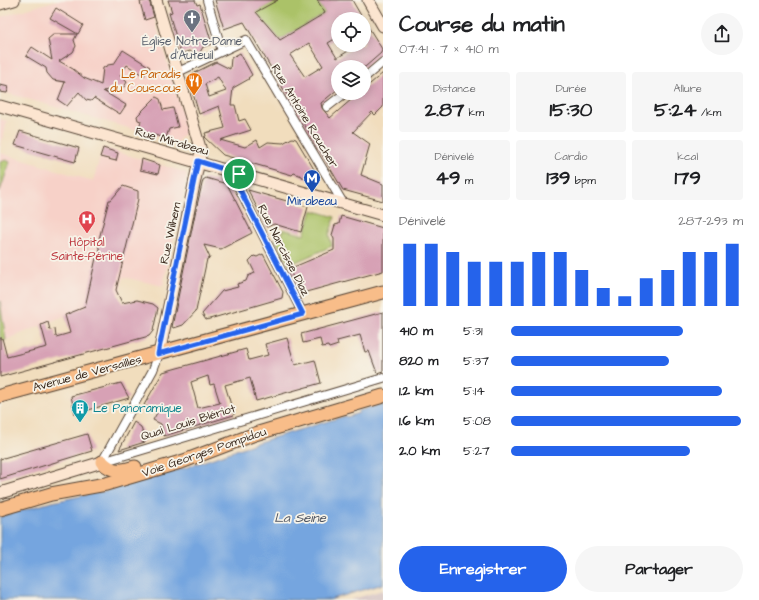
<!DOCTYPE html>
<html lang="fr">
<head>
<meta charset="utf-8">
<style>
  :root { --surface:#fff; --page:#f6f6f6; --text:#202124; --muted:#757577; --accent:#2563eb }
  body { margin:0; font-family:"Architects Daughter",sans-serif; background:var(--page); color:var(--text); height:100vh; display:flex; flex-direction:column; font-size:15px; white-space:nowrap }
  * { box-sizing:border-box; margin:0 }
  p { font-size:13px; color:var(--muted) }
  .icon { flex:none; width:22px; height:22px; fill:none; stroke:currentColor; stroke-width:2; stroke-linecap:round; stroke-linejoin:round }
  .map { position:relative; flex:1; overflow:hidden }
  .drawer { display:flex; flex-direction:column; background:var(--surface); width:376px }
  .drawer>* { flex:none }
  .tools { position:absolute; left:331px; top:12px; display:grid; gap:8px }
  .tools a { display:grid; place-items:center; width:40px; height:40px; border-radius:50%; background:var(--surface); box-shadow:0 2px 10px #0003; font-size:20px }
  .pin { position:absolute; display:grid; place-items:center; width:34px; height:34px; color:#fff; margin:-17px; border:2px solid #fff; border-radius:50%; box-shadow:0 1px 4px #0007 }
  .round { display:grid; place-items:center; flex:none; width:42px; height:42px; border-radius:21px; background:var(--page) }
  .head { display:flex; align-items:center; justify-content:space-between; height:68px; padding:0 16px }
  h1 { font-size:22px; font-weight:700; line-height:30px }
  .metrics { display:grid; grid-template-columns:repeat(3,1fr); gap:6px; height:68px; padding:4px 16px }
  .metrics div { display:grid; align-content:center; border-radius:4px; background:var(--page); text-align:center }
  .metrics b { font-size:20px; font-weight:700 }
  .metrics small { font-size:11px; font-weight:400 }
  .metrics p { font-size:11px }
  .chart { height:112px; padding:8px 16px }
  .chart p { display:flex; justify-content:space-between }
  .chart svg { width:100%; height:72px; margin-top:4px; stroke:var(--accent); stroke-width:6 }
  .cta { display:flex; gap:8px; margin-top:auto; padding:8px 16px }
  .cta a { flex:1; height:46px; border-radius:24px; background:var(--accent); color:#fff; font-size:16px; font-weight:700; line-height:46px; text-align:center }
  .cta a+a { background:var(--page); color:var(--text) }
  ul { padding:0 16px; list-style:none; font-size:13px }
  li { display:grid; grid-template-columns:64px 48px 1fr; align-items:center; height:30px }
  li i { height:10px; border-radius:5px; background:var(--accent) }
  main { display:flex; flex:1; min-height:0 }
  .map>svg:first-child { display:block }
  .built { fill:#f7d1c8 }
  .industrial { fill:#d2bfc0 }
  .green { fill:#abc267; stroke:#737642 }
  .water { fill:#74a5df; stroke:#58687e }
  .building { fill:#d7a1b5; fill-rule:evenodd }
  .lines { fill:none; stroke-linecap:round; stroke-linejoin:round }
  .street-casing { stroke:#564536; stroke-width:10 }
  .secondary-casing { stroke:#564536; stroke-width:13 }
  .primary-casing { stroke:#564536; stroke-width:15 }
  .street { stroke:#fff; stroke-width:8 }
  .secondary { stroke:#fce5d0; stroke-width:11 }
  .primary { stroke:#f8bd89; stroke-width:13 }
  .route-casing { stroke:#fff; stroke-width:8 }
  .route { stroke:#2563eb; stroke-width:5 }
  .labels { text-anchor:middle; stroke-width:3.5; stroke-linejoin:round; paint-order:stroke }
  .worship-label { font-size:12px; fill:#5b616d; stroke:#f7f3e8 }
  .food-label { font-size:12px; fill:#c56008; stroke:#f7f3e8; text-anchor:end }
  .street-label { font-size:12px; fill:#3b2a1e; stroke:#f7f3e8 }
  .transit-label { font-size:12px; fill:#164399; stroke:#f7f3e8 }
  .health-label { font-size:12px; fill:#be3a42; stroke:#f7f3e8 }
  .culture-label { font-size:12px; fill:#0d838f; stroke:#f7f3e8; text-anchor:start }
  .water-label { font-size:13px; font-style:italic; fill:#4f5562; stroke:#f7f3e8 }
</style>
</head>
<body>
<main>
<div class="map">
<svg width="383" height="600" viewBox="0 0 383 600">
  <rect width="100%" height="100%" fill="#f7f3e8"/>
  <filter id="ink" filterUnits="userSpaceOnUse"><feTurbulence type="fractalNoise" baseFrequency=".025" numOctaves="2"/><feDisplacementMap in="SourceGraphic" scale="8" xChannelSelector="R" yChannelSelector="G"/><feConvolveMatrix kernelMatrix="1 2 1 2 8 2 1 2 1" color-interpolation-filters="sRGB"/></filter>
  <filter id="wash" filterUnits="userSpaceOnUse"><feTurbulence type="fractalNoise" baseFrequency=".012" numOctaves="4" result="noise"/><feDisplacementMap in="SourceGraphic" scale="16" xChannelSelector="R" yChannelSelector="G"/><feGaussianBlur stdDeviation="0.9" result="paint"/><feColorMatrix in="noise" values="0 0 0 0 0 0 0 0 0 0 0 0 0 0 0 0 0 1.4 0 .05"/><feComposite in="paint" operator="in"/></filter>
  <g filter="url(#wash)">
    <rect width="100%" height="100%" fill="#f1ddbd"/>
    <g class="built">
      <polygon points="58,0 149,0 187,130 177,142 0,91 0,17"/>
      <polygon points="0,119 7,121 0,148"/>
      <polygon points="103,148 185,172 187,175 163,286 123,277 120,293 6,340 0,301 0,191 10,162 0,162 0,153 93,181"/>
    </g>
    <polygon class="industrial" points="383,590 383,600 350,600"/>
    <g class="green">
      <polygon points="277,0 317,0 325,13 280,40 256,12"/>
      <polygon points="6,160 10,162 0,191 0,162"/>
      <polygon points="312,210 335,217 329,235 332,246 289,265 275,239 282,236 283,229 304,235"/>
      <polygon points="0,301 6,340 0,342"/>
    </g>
    <polygon class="water" points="383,404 383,584 329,600 0,600 0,517 48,503 109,490 188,467 256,443 345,416 347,417 359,413 358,411"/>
    <g id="blocks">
      <g class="building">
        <polygon points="149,0 154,17 145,20 140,2"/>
        <polygon points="168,0 195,0 197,5 200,4 212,44 203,47 199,54 195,54 189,51 181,54 169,13 172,12"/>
        <path d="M215,0H278L256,12L280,40L325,13L317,0H352L363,19H338V37L328,43L337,58L353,48L352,45H364V20L382,49L381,53L365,67H338V89L321,103L322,108L330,118L359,93H364V89L383,73V107L375,115L372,112L353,132L370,144L361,175L383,184V201L343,190L244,22L224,29ZM309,43L323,66L305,77L290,55Z"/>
        <polygon points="56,8 83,25 78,34 50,18"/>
        <polygon points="54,34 77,34 74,40 76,46 73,52 59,61 73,69 84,78 101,85 103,68 108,65 114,64 123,50 150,67 144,76 127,65 120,76 127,82 124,87 103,91 126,105 120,114 94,98 91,101 86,100 79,92 67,106 58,100 65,82 53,80 47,73 46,68 26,56 32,47 52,60 48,39"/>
        <path d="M240,53L252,75L248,78L249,79L233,88L231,105H235L239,121L245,119L251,130L220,140L245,147L257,140L260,147L268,142L283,143L292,138L296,139L318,176L315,181L303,178L302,176L294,173L292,175L223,155L204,137L206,136L205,133L225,128L219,106L199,114L189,80L192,74L216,62L230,69L231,58ZM218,77L226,91L209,97L205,84Z"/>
        <polygon points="0,85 9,87 7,93 0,92"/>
        <polygon points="156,97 160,99 163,110 173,108 178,127 169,129 166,138 138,131 141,121 138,120 137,116"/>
        <polygon points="20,131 79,148 75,162 15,145"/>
        <polygon points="103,148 118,153 116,161 100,157"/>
        <polygon points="142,159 160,165 158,174 140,170"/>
        <polygon points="206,178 227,184 252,233 221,249 204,245 210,258 207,259 196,311 183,325 174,328 172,327 195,214 203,180"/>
        <polygon points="123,186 138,191 138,199 116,290 122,303 137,300 153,304 158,308 153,331 149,336 0,377 0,338 2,338 7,357 47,347 41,325 48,322 50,330 55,329 56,337 70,333 65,315 85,307 96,258 101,259 98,243 109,200 111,200"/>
        <polygon points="248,190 308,207 301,232 274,224 267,227"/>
        <polygon points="341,216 383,228 383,271 306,292 299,290 289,269 334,250 334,239 332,235 335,225 339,224"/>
        <polygon points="263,254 283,292 282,298 206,320 202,314 222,291 238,287 237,284 246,281 248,276 255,273 249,261 254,256 257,257"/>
        <polygon points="383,312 383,371 377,373 369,351 365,352 360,335 337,341 338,345 329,348 328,346 322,347 320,339 303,343 301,334"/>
        <path d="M287,338L295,365L315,360L321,383L256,401L250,378L225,385L234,415L164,436L161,424L153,420L157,413L144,405L163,372L246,349L249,360L268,355L265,344ZM208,376L210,385L214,384L220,403L198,408L191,382Z"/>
        <polygon points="121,383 129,398 75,414 71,396"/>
        <polygon points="134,422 141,427 145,442 119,450"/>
        <polygon points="87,434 92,451 0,479 0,459"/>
      </g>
    </g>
  </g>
  <g filter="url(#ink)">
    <use href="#blocks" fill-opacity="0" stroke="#564536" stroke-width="1"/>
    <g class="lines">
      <g class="street-casing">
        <g id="street">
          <polyline points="207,0 222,51"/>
          <polyline points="178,72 246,40 343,203"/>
          <polyline points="364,78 383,62"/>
          <polyline points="327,107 345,93"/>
          <polyline points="239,174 239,188 303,314"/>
          <polyline points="102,462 383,378"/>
          <polyline points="102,462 153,370 159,354"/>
        </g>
      </g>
      <g class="secondary-casing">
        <g id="secondary">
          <polyline points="156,0 201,151 159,354"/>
          <polyline points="368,0 383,26"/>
          <polyline points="0,4 14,0"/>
          <polyline points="0,106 383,215"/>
          <polyline points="0,493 102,462"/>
        </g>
      </g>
      <g class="primary-casing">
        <g id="primary">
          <polyline points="0,396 383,292"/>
          <path d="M102,462C113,473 122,471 135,467"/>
          <polyline points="0,509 51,494 106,484 184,461 255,434 383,396"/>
        </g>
      </g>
      <use href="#street" class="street"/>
      <use href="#secondary" class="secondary"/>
      <use href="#primary" class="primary"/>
    </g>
  </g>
  <g class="lines" filter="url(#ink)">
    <g class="route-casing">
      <polygon id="route" points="198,161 239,174 239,188 303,314 158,354"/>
    </g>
    <use href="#route" class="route"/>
  </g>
  <defs>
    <g id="church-pin" transform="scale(0.9)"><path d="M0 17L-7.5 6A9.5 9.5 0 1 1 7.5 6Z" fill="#6b7280" stroke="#f7f3e8"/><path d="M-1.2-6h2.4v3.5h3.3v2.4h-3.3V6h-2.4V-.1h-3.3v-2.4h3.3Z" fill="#fff"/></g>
    <g id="restaurant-pin" transform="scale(0.9)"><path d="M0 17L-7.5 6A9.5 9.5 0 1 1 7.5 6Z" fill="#e8710a" stroke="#f7f3e8"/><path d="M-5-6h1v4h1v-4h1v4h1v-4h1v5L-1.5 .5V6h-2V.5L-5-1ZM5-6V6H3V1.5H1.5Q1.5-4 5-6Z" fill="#fff"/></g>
    <g id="metro-pin" transform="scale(0.9)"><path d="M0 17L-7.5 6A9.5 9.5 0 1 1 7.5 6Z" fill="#1a4fb4" stroke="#f7f3e8"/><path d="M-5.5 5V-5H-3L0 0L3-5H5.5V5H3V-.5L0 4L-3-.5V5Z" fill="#fff"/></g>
    <g id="hospital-pin" transform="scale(0.9)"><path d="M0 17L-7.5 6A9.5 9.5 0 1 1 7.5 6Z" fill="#e0444e" stroke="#f7f3e8"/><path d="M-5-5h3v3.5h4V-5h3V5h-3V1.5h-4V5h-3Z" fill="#fff"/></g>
    <g id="building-pin" transform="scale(0.9)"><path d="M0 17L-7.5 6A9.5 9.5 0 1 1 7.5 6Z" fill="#0f9aa8" stroke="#f7f3e8"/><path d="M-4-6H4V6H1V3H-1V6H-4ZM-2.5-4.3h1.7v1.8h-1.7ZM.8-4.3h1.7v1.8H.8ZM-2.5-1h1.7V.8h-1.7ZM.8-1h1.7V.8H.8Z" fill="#fff"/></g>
  </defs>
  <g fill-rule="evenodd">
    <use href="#church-pin" x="192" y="18"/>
    <use href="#restaurant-pin" x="194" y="81"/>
    <use href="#metro-pin" x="312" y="178"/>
    <use href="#hospital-pin" x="87" y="219"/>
    <use href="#building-pin" x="80" y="408"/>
  </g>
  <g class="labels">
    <g class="worship-label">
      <text x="192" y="45">Église Notre-Dame<tspan x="192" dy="14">d'Auteuil</tspan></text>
    </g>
    <g class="food-label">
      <text x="181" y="78">Le Paradis<tspan x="181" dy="14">du Couscous</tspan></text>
    </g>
    <g class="street-label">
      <text transform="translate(305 116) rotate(59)" y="4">Rue Antoine Roucher</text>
      <text transform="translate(172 141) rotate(16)" y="4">Rue Mirabeau</text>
      <text transform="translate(170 233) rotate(-78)" y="4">Rue Wilhem</text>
      <text transform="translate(284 250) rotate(63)" y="4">Rue Narcisse Diaz</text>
      <text transform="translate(87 373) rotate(-15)" y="4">Avenue de Versailles</text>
      <text transform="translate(188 422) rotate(-17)" y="4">Quai Louis Blériot</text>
      <text transform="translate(204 452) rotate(-19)" y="4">Voie Georges Pompidou</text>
    </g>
    <g class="transit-label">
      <text x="312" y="205">Mirabeau</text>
    </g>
    <g class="health-label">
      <text x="87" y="246">Hôpital<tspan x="87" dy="14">Sainte-Périne</tspan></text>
    </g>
    <g class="culture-label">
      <text x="93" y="412">Le Panoramique</text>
    </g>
    <g class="water-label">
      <text x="300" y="522">La Seine</text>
    </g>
  </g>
</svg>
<div class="tools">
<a><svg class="icon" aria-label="locate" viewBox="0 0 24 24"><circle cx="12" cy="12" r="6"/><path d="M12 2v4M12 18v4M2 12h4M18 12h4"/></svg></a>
<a><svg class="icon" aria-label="layers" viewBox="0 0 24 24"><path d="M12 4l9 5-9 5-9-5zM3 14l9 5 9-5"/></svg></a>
</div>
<div class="pin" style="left:239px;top:174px;background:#1e9e55"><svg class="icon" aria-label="arrive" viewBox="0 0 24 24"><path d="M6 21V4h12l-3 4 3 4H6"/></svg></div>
</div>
<section class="drawer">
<div class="head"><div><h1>Course du matin</h1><p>07:41 · 7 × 410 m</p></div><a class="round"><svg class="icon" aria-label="share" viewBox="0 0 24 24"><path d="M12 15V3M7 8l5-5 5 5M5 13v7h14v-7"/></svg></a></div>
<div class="metrics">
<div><p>Distance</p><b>2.87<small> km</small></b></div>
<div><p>Durée</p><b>15:30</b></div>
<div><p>Allure</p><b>5:24<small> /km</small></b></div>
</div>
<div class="metrics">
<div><p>Dénivelé</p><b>49<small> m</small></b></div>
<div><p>Cardio</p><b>139<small> bpm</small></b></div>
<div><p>kcal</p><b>179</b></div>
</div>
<div class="chart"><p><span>Dénivelé</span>287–293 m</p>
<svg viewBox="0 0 160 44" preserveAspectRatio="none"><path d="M5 44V6M15 44V6M25 44V11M35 44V17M45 44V17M55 44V17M65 44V11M75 44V11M85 44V22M95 44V33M105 44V38M115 44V27M125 44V22M135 44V11M145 44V11M155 44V6"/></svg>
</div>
<ul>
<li><b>410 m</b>5:31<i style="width:74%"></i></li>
<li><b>820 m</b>5:37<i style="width:68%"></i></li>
<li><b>1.2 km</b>5:14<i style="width:91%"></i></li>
<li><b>1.6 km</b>5:08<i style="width:99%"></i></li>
<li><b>2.0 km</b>5:27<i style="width:77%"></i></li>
</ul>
<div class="cta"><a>Enregistrer</a><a>Partager</a></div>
</section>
</main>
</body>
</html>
